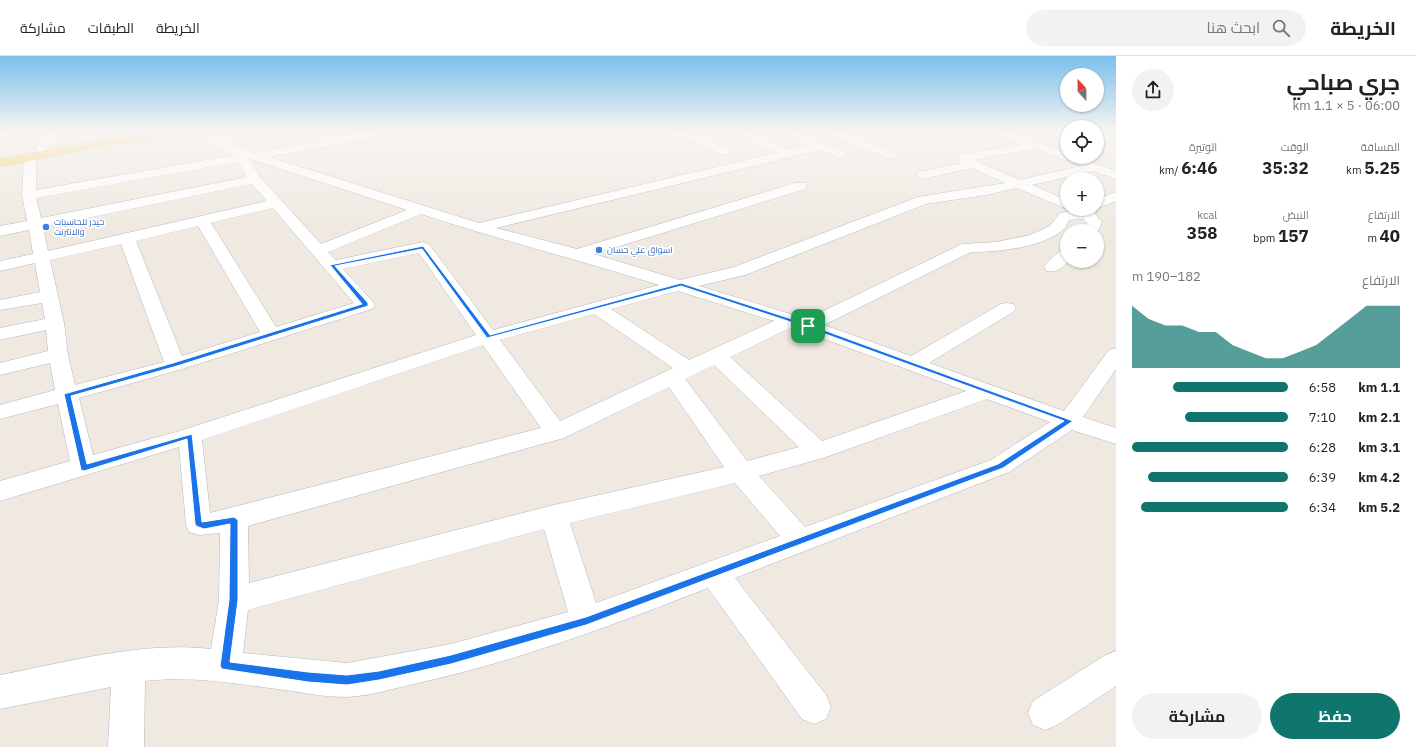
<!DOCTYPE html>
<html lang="ar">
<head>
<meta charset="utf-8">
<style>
  :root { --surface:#fff; --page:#f2f2f2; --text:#222; --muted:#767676; --line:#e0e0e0; --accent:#0f766e }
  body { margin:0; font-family:"IBM Plex Sans",Cairo,sans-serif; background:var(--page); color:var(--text); direction:rtl; height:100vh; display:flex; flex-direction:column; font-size:15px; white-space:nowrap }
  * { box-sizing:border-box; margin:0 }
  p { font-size:13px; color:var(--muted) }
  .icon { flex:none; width:22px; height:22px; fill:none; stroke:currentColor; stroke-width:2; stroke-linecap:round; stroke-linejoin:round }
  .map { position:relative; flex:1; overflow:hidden; direction:ltr }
  .side { display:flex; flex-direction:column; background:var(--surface); width:300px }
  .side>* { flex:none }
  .needle { width:26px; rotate:338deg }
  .buttons { position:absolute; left:1060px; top:12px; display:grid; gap:8px }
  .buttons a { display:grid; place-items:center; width:44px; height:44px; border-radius:50%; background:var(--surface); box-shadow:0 1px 3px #0004; font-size:20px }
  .pin { position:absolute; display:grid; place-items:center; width:34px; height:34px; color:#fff; margin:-17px; border-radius:8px; box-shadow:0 2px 6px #0006 }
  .round { display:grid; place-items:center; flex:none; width:42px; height:42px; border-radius:21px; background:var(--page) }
  .head { display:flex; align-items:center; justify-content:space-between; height:68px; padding:0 16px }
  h1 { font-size:22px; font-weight:700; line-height:30px }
  .stats { display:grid; grid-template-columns:repeat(3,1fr); gap:6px; height:68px; padding:4px 16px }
  .stats div { display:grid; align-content:center }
  .stats b { font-size:17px; font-weight:700 }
  .stats small { font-size:11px; font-weight:400 }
  .stats p { font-size:11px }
  .chart { height:112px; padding:8px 16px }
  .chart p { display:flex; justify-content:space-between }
  .chart svg { width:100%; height:72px; margin-top:4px; fill:var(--accent); opacity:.7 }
  .button { display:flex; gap:8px; margin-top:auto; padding:8px 16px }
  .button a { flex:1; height:46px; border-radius:24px; background:var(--accent); color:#fff; font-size:16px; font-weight:700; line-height:46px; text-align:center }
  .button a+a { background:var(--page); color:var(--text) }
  ul { padding:0 16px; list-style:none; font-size:13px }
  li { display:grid; grid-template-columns:64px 48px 1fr; align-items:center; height:30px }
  li i { height:10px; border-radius:5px; background:var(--accent) }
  header { display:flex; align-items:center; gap:24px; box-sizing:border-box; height:56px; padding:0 20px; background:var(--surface); border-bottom:1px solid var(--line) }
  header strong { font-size:19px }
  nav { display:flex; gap:22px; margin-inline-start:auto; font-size:14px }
  .search { width:280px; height:36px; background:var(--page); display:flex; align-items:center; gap:10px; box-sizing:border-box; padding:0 14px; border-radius:22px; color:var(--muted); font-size:15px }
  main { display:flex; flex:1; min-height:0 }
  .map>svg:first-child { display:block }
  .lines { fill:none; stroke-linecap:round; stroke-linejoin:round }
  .minor-casing { stroke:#b4b7c1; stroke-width:1 }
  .major-casing { stroke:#c9c9c9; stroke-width:1 }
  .minor { fill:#fff; fill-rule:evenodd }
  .major { fill:#f2d163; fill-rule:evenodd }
  .route { fill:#1a73e8; stroke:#fff; fill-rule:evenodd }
  .shop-dot { fill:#3f7fe0; stroke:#fff; stroke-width:1.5 }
  .labels { text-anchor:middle; stroke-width:3.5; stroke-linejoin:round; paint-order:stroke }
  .far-shop-label { font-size:9px; fill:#366cbe; stroke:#fff; text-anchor:start }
</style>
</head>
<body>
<header>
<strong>الخريطة</strong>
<div class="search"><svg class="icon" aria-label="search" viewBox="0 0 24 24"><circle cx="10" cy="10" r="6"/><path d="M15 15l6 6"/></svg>ابحث هنا</div>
<nav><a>الخريطة</a><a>الطبقات</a><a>مشاركة</a></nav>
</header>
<main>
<section class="side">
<div class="head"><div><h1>جري صباحي</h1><p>06:00 · 5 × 1.1 km</p></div><a class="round"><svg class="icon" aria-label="share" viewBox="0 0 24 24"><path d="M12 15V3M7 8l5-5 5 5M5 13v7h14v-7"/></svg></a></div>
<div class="stats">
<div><p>المسافة</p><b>5.25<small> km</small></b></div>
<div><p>الوقت</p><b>35:32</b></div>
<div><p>الوتيرة</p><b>6:46<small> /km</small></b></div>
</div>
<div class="stats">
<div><p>الارتفاع</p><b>40<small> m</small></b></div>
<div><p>النبض</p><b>157<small> bpm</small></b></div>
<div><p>kcal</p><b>358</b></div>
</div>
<div class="chart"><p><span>الارتفاع</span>182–190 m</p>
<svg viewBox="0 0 160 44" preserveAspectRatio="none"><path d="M0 44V6L10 14L20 18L30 18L40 22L50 22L60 30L70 34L80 38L90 38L100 34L110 30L120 22L130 14L140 6L150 6L160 6V44z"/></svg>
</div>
<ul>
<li><b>1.1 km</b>6:58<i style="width:74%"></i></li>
<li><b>2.1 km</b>7:10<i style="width:66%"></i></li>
<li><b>3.1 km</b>6:28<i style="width:100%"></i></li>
<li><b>4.2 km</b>6:39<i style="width:90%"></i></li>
<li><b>5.2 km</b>6:34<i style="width:94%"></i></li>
</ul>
<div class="button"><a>حفظ</a><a>مشاركة</a></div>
</section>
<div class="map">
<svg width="1116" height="691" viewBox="0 0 1116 691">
  <rect width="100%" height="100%" fill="#efe9e1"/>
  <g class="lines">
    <g class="minor-casing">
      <g id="minor">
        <polygon points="2,75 16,75 0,83 0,76"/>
        <polygon points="49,75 60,75 45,95 37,95 35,93"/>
        <path d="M197,75C217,75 236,91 255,97L369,75H381L380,77L369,82L269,101L479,167L776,97L738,77L737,75H750L789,94L809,89L781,75H795L845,96L847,99L841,103L820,94L496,172L577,193L795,127H805L807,130L805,133L594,198L680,224L734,211L918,141L1005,127L972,112L923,123L917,119L918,116L962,107L957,102L959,99L1022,88L994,77L992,75H1007L1067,97V101H1073L1067,105L1035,93L974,104L1020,124L1080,110L1074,106L1080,102L1116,115V123L1093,115L1032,129L1067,144V153L1017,132L986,139L926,148L745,219L699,230L807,263L962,188L996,186L1030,179L1050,170L1060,157L1071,155L1070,153H1097V143L1116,136V145L1098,152L1095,158L1102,166L1097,178V175H1084L1087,167L1083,163L1069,164C1067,168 1064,174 1060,176C1039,192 996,196 971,196L824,269L911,300L1001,248L1007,247L1013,248L1016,252L1013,256L929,307L1064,355L1109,294L1116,292V313L1083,361L1116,372V388L1072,374L1009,416L735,522L826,639L831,651L826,663L814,668L802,663L708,532C613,569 518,605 418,627C395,632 370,640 347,641C329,641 310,638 292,635C243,629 195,619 145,625L144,691H108L111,631L0,653V619C68,606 142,585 211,593L219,544L220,477L199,479L189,476L186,468L179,391L0,445V425L70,405L58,348L0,363V349L55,334L50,307L0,319V307L48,295L46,274L0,284V272L45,263L42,247L0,254V244L40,236L35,207L0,215V205L33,198L29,174L0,180V170L27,165L22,139L24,101L26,98H34L36,101V134L234,99L198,78ZM248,102L407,154L321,188L260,121ZM238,106L247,121L41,162L36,142ZM252,128L267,145L48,195L43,171ZM273,152L354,247L276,271L211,167ZM421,158C500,184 580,204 659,229L493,274L429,188L423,186L336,204L328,196ZM198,170L260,276L182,300L136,185ZM121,188L164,306L75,329L68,299L64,267L50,204ZM419,197L476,279L183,374L93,399L79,342L182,313L372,253L375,249L372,245L343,213ZM678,235L774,265L689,304L611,253ZM594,258L673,312L560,365L500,284ZM792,271L966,335L822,385L730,301ZM483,289L541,372L210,457L202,384ZM714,309L799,391L747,405L685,323ZM669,331L724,411L554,449L249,527L248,470L564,382ZM987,343L1050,366L991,404L805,471L759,420L826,401ZM735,427L780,480L596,547L570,467ZM544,473L568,556L451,588L347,607L243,597L248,554Z"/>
        <path d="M663,75C686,72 708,84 729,92L731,95L725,99L721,98L690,84L665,77Z"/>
        <polygon points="825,75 840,75 895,96 897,99 891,103 887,102 827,77"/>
        <path d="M1067,193V205H1069C1061,212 1057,217 1046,215L1044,211C1049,204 1058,195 1067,193Z"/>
        <polygon points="1116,595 1116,630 1057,669 1045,674 1033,669 1028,657 1033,645 1104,600"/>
      </g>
    </g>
    <g class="major-casing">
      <polygon id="major" points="189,75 225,75 219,78 107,89 0,111 0,103 107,83"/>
    </g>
    <use href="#minor" class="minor"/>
    <use href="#major" class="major"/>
  </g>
  <linearGradient id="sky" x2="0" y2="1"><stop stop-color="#7abfeb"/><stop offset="0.44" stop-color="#f8f5f2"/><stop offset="1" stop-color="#f8f5f2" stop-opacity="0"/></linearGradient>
  <rect width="1116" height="171" fill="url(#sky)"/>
  <path class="route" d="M423,190L490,279L681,227L810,269L1073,365L1003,412L586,569L451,608L379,624L347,629L308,626L222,613L220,610L229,544L230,468L204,473L196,470L195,468L187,383L84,415L81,414L64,338L173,307L362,248L330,209ZM422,193L487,282L681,230L806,271L1064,365L998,408L586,561L451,599L379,615L347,619L308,616L230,606L238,544V464L234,461L202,466L192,378L87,408L71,340L177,310L368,250V247L335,210Z"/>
  <g class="shop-dot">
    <circle cx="46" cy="171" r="4"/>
    <circle cx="599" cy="194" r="4"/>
  </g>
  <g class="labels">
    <g class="far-shop-label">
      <text x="54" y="169">حيدر للحاسبات<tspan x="54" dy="10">والانترنت</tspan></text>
      <text x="607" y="197">اسواق علي حسان</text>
    </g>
  </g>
</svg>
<div class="buttons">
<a><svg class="needle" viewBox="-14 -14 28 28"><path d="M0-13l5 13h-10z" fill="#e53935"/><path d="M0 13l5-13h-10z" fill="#767676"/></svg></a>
<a><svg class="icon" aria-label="locate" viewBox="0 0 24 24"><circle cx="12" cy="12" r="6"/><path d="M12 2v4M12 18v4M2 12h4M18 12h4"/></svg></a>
<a>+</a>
<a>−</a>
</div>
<div class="pin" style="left:808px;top:270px;background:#1e9e55"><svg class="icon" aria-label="arrive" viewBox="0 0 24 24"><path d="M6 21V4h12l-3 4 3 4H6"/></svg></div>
</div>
</main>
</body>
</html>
